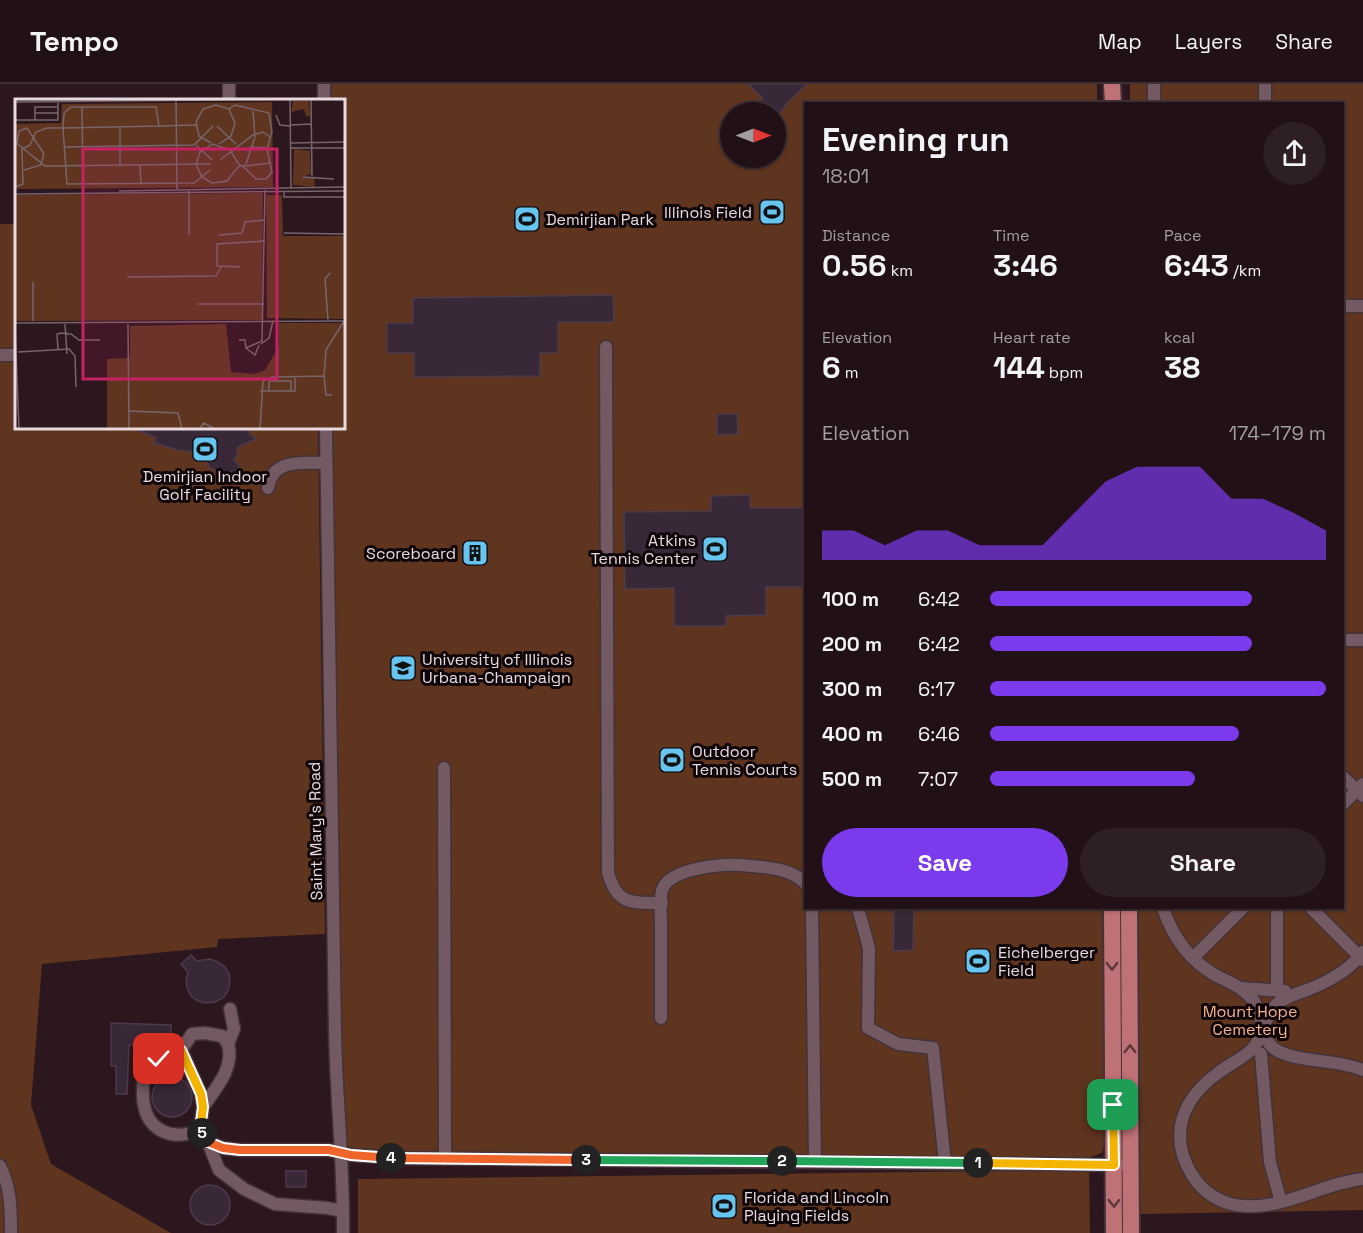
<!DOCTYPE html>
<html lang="en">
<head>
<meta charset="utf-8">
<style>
  :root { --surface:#211117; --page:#2d1f24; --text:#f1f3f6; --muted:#a29da1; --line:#3e3136; --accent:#7c3aed }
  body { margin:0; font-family:"Space Grotesk",sans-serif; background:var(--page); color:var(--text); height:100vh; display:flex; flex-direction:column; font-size:22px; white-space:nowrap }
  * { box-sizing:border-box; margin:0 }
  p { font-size:20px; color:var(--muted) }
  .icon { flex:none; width:33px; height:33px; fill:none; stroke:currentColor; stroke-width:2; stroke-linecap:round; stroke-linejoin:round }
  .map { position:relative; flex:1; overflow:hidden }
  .side { position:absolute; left:804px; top:18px; width:540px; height:807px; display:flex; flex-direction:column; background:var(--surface); border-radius:0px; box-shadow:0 2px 4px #0004,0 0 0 2px var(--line) }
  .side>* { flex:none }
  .needle { width:39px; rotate:90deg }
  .buttons { position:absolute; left:720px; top:18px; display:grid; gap:12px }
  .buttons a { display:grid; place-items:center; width:66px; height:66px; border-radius:50%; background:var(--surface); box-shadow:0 2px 4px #0004,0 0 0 2px var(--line); font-size:30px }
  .pin { position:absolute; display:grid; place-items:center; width:51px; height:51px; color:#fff; margin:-26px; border-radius:12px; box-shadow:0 3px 9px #0006 }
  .km { position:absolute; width:30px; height:30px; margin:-15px; border-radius:50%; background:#222; color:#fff; font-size:16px; line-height:30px; text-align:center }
  .round { display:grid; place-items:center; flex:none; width:63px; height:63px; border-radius:32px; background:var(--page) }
  .headline { display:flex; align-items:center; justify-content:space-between; height:102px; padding:0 18px }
  h1 { font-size:33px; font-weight:700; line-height:45px }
  .metrics { display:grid; grid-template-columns:repeat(3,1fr); gap:9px; height:102px; padding:6px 18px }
  .metrics div { display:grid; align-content:center }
  .metrics b { font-size:30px; font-weight:700 }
  .metrics small { font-size:16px; font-weight:400 }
  .metrics p { font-size:16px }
  .chart { height:168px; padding:12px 18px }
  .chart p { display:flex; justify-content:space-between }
  .chart svg { width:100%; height:108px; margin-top:6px; fill:var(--accent); opacity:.7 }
  .button { display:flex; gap:12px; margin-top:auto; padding:12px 18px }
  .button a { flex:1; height:69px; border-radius:36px; background:var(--accent); color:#fff; font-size:24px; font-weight:700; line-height:69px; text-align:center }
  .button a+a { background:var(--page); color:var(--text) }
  ul { padding:0 18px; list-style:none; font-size:20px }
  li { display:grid; grid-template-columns:96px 72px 1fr; align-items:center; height:45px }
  li i { height:15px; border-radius:8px; background:var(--accent) }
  header { display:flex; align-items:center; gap:36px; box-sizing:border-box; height:84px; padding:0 30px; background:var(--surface); border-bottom:2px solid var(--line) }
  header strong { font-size:28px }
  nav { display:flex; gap:33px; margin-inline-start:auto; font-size:21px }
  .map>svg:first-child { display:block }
  .green { fill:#5f351f; fill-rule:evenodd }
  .building { fill:#392837; stroke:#4d3a4a; stroke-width:1.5 }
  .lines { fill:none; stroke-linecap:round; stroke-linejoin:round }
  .minor-casing { stroke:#433238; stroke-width:15 }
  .major-casing { stroke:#433238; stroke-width:20 }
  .minor { stroke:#735962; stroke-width:12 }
  .major { stroke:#bf7275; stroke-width:16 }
  .oneway { stroke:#5e373a }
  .split-1-casing { stroke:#fff; stroke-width:12 }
  .split-2-casing { stroke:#fff; stroke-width:12 }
  .split-3-casing { stroke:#fff; stroke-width:12 }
  .split-4-casing { stroke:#fff; stroke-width:12 }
  .split-5-casing { stroke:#fff; stroke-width:12 }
  .split-6-casing { stroke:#fff; stroke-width:12 }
  .split-1 { stroke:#f5b400; stroke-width:8 }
  .split-2 { stroke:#22a559; stroke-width:8 }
  .split-3 { stroke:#22a559; stroke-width:8 }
  .split-4 { stroke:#f0652b; stroke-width:8 }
  .split-5 { stroke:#f0652b; stroke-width:8 }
  .split-6 { stroke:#f5b400; stroke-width:8 }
  .labels { text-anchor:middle; stroke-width:6; stroke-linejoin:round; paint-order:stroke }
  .poi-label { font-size:16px; fill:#e9dadf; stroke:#0f0609; text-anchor:start }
  .street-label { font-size:16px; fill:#e9dadf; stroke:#0f0609 }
  .park-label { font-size:16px; fill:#f6b18f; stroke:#0f0609 }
  .inset-road { fill:none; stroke:#78656c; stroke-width:1.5 }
  .view { fill:#c42262; fill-opacity:0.15; stroke:#c42262; stroke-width:3 }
  .inset-edge { fill:none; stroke:#e9dadf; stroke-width:3 }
</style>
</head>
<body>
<header>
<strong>Tempo</strong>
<nav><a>Map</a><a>Layers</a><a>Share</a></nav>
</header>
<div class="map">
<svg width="1363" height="1149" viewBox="0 0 1363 1149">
  <rect width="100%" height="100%" fill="#2c171f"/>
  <g class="green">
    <path d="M330,0H1097V19L806,20V824H1103L1105,1056L1102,1069L1088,1074L1078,1075L367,1068L351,1066L346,1060C335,821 335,582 333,344H344V16H330ZM730,28H776V74H730Z"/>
    <polygon points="1130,0 1363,0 1363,1126 1139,1130 1136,824 1342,824 1342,20 1130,19"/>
    <polygon points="0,140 16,140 16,344 318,344 325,850 218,855 217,863 42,880 31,1021 51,1080 171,1149 0,1149"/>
    <polygon points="1089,1086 1090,1149 358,1149 358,1095"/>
  </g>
  <g class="building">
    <polygon points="748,0 807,0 788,18 781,28 757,28 762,14"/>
    <polygon points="613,211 614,238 558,238 558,269 540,269 540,292 414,293 414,269 387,269 387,239 413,239 413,214"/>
    <polygon points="717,330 737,330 738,350 717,351"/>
    <polygon points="133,344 247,344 250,350 256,355 238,363 237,371 234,376 240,382 235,387 220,389 209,383 203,369 178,366 154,359 156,354"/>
    <polygon points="750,411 750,424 806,424 806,503 766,503 766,531 726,532 726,542 674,542 674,504 625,505 624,428 711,427 711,412"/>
    <polygon points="894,824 914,824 913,866 893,867"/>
    <polygon points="191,871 197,877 210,875 218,878 225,883 229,890 230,899 228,907 223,914 215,918 206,919 198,917 191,912 187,904 186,896 188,888 181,880"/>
    <polygon points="111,939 171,941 171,961 129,961 127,1010 116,1010 116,982 111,982"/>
    <circle cx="172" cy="1013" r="20"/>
    <rect x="286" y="1087" width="20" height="16"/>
    <circle cx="210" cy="1121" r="20"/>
  </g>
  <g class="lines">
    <g class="minor-casing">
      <g id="minor">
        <polyline points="229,0 229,16"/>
        <polyline points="324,0 324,16"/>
        <polyline points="1154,0 1154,20"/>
        <polyline points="1265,0 1265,20"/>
        <polyline points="1342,222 1363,222"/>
        <path d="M606,263L608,788C616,821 632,819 662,819"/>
        <polyline points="0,271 16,271"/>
        <path d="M326,344C329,544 331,745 335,946C336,1013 344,1081 343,1149"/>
        <path d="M268,404C272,374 303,379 326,379"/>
        <polyline points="1342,556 1363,556"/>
        <polyline points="444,684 445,1075"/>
        <polyline points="1342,692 1363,712"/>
        <polyline points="1342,721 1363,700"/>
        <polyline points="812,824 815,1078"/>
        <polyline points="858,824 869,864 868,944 898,960 933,964 945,1079"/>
        <path d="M1163,824C1172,851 1189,876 1215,891C1228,898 1243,903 1253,916C1265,931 1259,958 1278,967C1302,979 1337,975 1363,986"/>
        <polyline points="1311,824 1363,876"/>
        <path d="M1363,868C1350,886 1328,898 1307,906C1298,909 1286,913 1278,919C1265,930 1264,950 1254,963C1245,974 1229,980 1218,989C1182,1015 1168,1051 1192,1091C1204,1110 1223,1121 1244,1122C1286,1125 1323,1099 1363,1095"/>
        <polyline points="1193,874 1243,824"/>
        <polyline points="1240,904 1285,907"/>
        <polyline points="1277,907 1277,824"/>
        <polyline points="230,925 234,945 228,960 222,952 205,949 192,950 181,966 201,1010 203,1023 200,1046 208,1058 223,1064 240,1066 329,1066 351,1071 397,1074 1120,1081"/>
        <path d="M661,934C661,903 661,872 661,841C661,832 659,811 663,804C672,784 722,780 740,781C761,783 791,783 806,800"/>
        <path d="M181,966C169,971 151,977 145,989C142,996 143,1005 143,1013C145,1046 170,1058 200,1046"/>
        <polyline points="1261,970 1270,1078 1281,1118"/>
        <path d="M203,1023C216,1004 235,983 228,960"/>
        <polyline points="208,1058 219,1086 244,1105 275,1120 327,1124 343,1127"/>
        <path d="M0,1082C11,1103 11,1126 11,1149"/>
      </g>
    </g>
    <g class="major-casing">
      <g id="major">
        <polyline points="1112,0 1113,20"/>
        <polyline points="1112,824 1114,1149"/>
        <polyline points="1129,824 1131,1149"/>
      </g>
    </g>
    <use href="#minor" class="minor"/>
    <use href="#major" class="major"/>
  </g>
  <defs><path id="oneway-chevron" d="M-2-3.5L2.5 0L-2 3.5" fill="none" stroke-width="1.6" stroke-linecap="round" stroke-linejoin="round" transform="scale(1.5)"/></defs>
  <g class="oneway">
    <use href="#oneway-chevron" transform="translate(1112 882) rotate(90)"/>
    <use href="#oneway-chevron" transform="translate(1130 965) rotate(-90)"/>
    <use href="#oneway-chevron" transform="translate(1114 1119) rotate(89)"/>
  </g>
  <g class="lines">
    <g class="split-1-casing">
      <polyline id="split-1" points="978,1079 1114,1081 1113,1021"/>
    </g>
    <g class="split-2-casing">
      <polyline id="split-2" points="782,1077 978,1079"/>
    </g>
    <g class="split-3-casing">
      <polyline id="split-3" points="586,1076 782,1077"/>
    </g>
    <g class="split-4-casing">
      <polyline id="split-4" points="391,1074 586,1076"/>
    </g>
    <g class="split-5-casing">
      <polyline id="split-5" points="202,1049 208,1058 223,1064 240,1066 329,1066 351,1071 391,1074"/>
    </g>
    <g class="split-6-casing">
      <polyline id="split-6" points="159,975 181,966 201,1010 203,1023 200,1046 202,1049"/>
    </g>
    <use href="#split-1" class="split-1"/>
    <use href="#split-2" class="split-2"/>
    <use href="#split-3" class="split-3"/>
    <use href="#split-4" class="split-4"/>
    <use href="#split-5" class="split-5"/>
    <use href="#split-6" class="split-6"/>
  </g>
  <defs>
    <g id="stadium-square" transform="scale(1.35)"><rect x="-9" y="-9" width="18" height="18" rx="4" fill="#67c4ef" stroke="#0f0609"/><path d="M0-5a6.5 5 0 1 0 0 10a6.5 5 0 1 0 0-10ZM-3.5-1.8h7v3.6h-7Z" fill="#111"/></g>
    <g id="building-square" transform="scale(1.35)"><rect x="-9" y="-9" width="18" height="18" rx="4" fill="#67c4ef" stroke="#0f0609"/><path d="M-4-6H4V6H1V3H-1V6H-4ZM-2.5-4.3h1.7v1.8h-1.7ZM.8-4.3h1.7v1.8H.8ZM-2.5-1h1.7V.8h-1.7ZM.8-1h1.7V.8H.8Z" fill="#111"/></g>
    <g id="university-square" transform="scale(1.35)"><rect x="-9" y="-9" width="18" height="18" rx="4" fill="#67c4ef" stroke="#0f0609"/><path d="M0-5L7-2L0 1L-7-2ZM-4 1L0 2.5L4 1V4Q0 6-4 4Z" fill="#111"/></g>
  </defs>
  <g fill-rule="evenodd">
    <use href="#stadium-square" x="772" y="128"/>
    <use href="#stadium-square" x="527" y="135"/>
    <use href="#stadium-square" x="205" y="365"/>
    <use href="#stadium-square" x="715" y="465"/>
    <use href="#building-square" x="475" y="469"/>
    <use href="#university-square" x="403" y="584"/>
    <use href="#stadium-square" x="672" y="676"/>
    <use href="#stadium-square" x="978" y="877"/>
    <use href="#stadium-square" x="724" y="1122"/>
  </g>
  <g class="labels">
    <g class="poi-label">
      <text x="752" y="134" text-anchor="end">Illinois Field</text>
      <text x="546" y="141">Demirjian Park</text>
      <text x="205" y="398" text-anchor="middle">Demirjian Indoor<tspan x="205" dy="18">Golf Facility</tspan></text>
      <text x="696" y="462" text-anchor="end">Atkins<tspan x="696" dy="18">Tennis Center</tspan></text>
      <text x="456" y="475" text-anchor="end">Scoreboard</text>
      <text x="422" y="581">University of Illinois<tspan x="422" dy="18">Urbana-Champaign</tspan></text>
      <text x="692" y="673">Outdoor<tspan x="692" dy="18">Tennis Courts</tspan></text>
      <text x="998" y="874">Eichelberger<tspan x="998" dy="18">Field</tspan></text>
      <text x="744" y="1119">Florida and Lincoln<tspan x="744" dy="18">Playing Fields</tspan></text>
    </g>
    <g class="street-label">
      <text transform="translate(315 747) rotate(-91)" y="6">Saint Mary's Road</text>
    </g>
    <g class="park-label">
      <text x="1250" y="933">Mount Hope<tspan x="1250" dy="18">Cemetery</tspan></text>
    </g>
  </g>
  <g transform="translate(15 15)">
    <rect width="330" height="330" fill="#2c171f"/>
    <path d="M294,2L295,17H291L289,10L276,13L278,2ZM257,3L258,88L0,90V25L46,24L47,5ZM279,50L295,52L296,75L287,78L299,79L300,88L278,86ZM248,94L247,221L0,222V96ZM251,96H267L268,137H330V220L252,219ZM264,224H330V330H92V260L115,259V227L211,225L216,273L240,275L250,271L264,247Z" fill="#5f351f"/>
    <path class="inset-road" d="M296,0L297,77M275,1L276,89M161,2L162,90M0,3L287,0M67,8L68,85M214,10L220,6L254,14L257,33L252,50L257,73L251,80H241L229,68L225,66L223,64L215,51L198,45L185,53L181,65L187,78L197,84L212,82L222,69L225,67H229L231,65L240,38L238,12M20,14V8H42M261,16L265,26L275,27M0,21H43V3M20,21V14H43M275,26L297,25M105,27V66M144,27L48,29L49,14L56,8H141L144,27L181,26M202,27L221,45M0,43L30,67L196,65M196,44L184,37L181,23L188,10L201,6L214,10L220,24L216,37L204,45M276,44L330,43M2,45L4,32L12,29L29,55L26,66L9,71M181,46L197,61M49,48L179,46L198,27M235,48L253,49M276,49H330M205,61L238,36L248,33L255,38M125,66L126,85M231,67L256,64M288,78L319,80M0,88L8,85L7,50L15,46L21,33L32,29H48L52,85L179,84L195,71M104,92L330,88M269,92V98H330M0,95L330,92M269,134L330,135M174,136V92M204,136L227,134L230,123L250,121M225,168L202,167V145L250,142M112,178L201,177L206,168M18,183V222M183,205H249M313,222L310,180L315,174M0,224L330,222M50,225L52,255M113,225L114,330M0,231L4,330M224,241H230L231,249L247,242L250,91M246,245L254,239L258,222M231,249L240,256L244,246M43,250L42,235L46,234L56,235L64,241H85M3,253L54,250L60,257L61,288M309,277L311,296H317M245,292H280V278M254,292V282H276V292M113,312L163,314L167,330M184,330L189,324L200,330M245,330L248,282L257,278L309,277L311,251L329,222"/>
    <path class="view" d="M68,50H262V280H68Z"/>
    <rect width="330" height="330" class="inset-edge"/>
  </g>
</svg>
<div class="buttons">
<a><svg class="needle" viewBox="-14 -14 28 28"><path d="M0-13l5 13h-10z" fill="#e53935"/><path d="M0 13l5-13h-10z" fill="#a29da1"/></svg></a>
</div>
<div class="pin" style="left:1113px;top:1021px;background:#1e9e55"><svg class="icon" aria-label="arrive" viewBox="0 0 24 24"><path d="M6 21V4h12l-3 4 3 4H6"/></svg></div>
<div class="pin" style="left:159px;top:975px;background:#d93025"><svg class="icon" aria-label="check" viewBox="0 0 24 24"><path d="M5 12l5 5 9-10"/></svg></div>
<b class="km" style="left:978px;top:1079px">1</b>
<b class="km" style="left:782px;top:1077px">2</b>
<b class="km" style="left:586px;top:1076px">3</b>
<b class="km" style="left:391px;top:1074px">4</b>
<b class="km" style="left:202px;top:1049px">5</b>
<section class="side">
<div class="headline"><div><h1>Evening run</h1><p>18:01</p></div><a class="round"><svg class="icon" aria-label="share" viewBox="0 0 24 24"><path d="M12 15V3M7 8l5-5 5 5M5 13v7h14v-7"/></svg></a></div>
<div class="metrics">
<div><p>Distance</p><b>0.56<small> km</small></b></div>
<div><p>Time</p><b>3:46</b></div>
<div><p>Pace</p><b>6:43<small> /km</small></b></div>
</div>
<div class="metrics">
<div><p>Elevation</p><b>6<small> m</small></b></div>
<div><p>Heart rate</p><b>144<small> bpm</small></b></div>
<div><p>kcal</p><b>38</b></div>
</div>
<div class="chart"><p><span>Elevation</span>174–179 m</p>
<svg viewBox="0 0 160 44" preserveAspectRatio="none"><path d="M0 44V32L10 32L20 38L30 32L40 32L50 38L60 38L70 38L80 25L90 12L100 6L110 6L120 6L130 19L140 19L150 25L160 32V44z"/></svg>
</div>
<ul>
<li><b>100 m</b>6:42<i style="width:78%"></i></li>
<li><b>200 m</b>6:42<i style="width:78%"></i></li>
<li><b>300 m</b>6:17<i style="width:100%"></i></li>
<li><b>400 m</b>6:46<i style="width:74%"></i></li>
<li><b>500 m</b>7:07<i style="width:61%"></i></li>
</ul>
<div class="button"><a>Save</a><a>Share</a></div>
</section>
</div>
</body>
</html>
